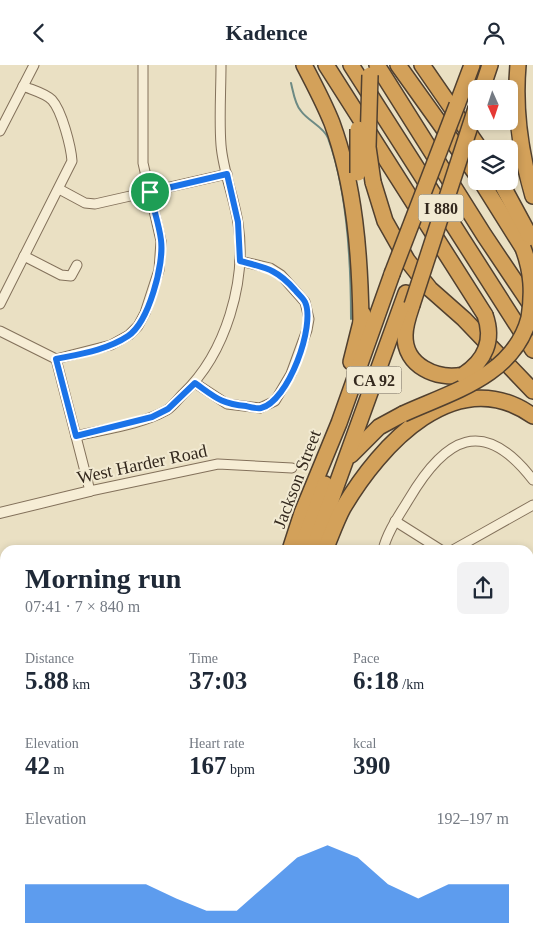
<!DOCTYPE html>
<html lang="en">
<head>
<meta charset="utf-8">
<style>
  :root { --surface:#fff; --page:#f2f2f3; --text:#1f2937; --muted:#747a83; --accent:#1a73e8 }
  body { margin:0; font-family:"Times New Roman",serif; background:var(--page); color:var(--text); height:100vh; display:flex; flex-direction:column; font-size:19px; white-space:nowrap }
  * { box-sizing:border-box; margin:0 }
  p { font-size:16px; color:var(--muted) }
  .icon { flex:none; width:28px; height:28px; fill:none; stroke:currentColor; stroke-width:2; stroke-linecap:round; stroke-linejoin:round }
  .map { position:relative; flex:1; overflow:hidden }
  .side { position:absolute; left:0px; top:480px; width:534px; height:405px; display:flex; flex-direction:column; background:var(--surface); border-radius:15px 15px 0 0; box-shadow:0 2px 8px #0003 }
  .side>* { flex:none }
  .needle { width:32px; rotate:177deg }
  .buttons { position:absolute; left:468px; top:15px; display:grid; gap:10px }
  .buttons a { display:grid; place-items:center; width:50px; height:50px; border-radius:8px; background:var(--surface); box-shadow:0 2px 8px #0003; font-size:25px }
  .pin { position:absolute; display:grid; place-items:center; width:42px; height:42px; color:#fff; margin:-21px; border:2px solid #fff; border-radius:50%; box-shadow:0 1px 5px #0007 }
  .round { display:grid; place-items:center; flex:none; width:52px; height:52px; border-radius:8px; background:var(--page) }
  .headline { display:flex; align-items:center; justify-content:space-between; height:85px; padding:0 25px }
  h1 { font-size:28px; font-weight:700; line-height:38px }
  .metrics { display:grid; grid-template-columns:repeat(3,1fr); gap:8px; height:85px; padding:5px 25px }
  .metrics div { display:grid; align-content:center }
  .metrics b { font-size:25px; font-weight:700 }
  .metrics small { font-size:14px; font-weight:400 }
  .metrics p { font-size:14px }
  .chart { height:140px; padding:10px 25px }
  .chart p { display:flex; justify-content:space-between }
  .chart svg { width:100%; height:90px; margin-top:5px; fill:var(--accent); opacity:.7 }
  header { display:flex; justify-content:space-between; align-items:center; height:65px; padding:0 25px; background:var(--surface); font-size:22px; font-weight:700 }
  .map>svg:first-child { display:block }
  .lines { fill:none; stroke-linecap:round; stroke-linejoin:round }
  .stream { stroke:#6d8a84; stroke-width:2 }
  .minor-casing { stroke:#83715b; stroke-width:11 }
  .tertiary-casing { stroke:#83715b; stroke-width:12 }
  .secondary-casing { stroke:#65533e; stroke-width:14 }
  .primary-casing { stroke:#51402f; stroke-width:16 }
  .motorway-casing { stroke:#51402f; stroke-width:18 }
  .minor { stroke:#f6edd5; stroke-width:9 }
  .tertiary { stroke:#f6edd5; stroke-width:10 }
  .secondary { stroke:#f6edd5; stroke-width:11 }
  .primary { stroke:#ebd59d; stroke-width:14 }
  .motorway { stroke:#d3a15a; stroke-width:15 }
  .motorway-bridge-casing { stroke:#51402f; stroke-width:18; stroke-linecap:butt }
  .motorway-bridge { stroke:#d3a15a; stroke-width:15 }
  .route-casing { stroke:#fff; stroke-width:10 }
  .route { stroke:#1a73e8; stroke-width:6 }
  .labels { text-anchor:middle; stroke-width:4; stroke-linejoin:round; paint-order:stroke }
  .shield { fill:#f2ead2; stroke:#6d6354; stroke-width:1 }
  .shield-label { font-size:16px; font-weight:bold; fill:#34291e }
  .street-label { font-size:18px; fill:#34291e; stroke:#f2ead2 }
</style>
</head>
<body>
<header><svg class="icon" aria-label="back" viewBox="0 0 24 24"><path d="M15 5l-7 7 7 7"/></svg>Kadence<svg class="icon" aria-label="person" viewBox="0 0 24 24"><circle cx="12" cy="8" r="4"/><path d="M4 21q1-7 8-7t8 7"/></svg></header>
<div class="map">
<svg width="533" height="885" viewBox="0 0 533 885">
  <rect width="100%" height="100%" fill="#eae0c3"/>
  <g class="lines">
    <path class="stream" d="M291,18C293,26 295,40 301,46C308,56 324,62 328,73C347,124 351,200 351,254"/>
    <g class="minor-casing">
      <g id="minor">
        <polyline points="0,66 34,0"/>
        <polyline points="59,124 85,138 95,139 227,109"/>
        <polyline points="24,191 61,210 71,211 77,200"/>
        <path d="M0,239L72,96C71,82 62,46 52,35C45,28 32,25 23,21"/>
        <polyline points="0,266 56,294 90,426 218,399 292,403"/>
        <polyline points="56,294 111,280 129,270 138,261 145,248 159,205 161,176 143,98 143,0"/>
        <polyline points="195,318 227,339 260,343 275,336 291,309 307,265 309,254 305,237 281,210 270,203 240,196"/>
        <path d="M76,371C105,364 140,360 167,345C173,341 178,334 183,329C226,288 247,216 238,158C234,132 223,106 221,80C219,54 221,26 221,0"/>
        <polyline points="395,456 441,485"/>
        <path d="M383,485C387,467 400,449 409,434C445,373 483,350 533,415"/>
        <polyline points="453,485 533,440"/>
        <polyline points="529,529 533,526"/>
        <polyline points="529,614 533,611"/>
        <polyline points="529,644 533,652"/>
        <polyline points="529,696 533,693"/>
        <polyline points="0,756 5,761"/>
        <polyline points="529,801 533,809"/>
        <polyline points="127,880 132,885"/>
        <polyline points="234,885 238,880"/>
        <polyline points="350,885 360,880"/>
      </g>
    </g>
    <g class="tertiary-casing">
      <polyline id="tertiary" points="0,448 90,426"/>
    </g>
    <g class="secondary-casing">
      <g id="secondary">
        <polyline points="0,506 5,509"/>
        <polyline points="0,521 5,524"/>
        <polyline points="462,880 466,885"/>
      </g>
    </g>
    <g class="primary-casing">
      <g id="primary">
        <polyline points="159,885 161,880"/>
        <polyline points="178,885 180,880"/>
      </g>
    </g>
    <g class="motorway-casing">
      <g id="motorway">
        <path d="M304,0C314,19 324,38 332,58C355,121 360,191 361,257"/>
        <polyline points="326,0 485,250"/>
        <polyline points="351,0 533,285"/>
        <polyline points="377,0 484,170 533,243"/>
        <polyline points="398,0 476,109"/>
        <polyline points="422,0 480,84"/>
        <path d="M518,0C514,46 520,87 533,131"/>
        <polyline points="482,24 490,0"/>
        <polyline points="457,40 472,0"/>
        <polyline points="481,116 523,183"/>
        <polyline points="500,116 533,177"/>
        <polyline points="373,117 385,156 407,195 430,224 464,254 533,326"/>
        <path d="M412,240C409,249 405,260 405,270C404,301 437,315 463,310"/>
        <polyline points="351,297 363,249"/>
        <polyline points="351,390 379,362 403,349"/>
        <polyline points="290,485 302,448 339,358 392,209"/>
        <polyline points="301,485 325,419"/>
        <polyline points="313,485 406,228"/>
        <path d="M325,485C331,471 336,456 343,443C380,380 456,296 533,351"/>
      </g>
    </g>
    <use href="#minor" class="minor"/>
    <use href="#tertiary" class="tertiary"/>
    <use href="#secondary" class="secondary"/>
    <use href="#primary" class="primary"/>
    <use href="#motorway" class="motorway"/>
    <g class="motorway-bridge-casing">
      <g id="motorway-bridge">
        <polyline points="370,10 368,82 373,117"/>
        <polyline points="358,108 358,64"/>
        <polyline points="392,209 457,40"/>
        <polyline points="412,240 476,43"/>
        <path d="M463,310C485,296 494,275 485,250"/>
        <path d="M403,349C451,327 514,311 529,253C533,228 532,207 523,183"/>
      </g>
    </g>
    <use href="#motorway-bridge" class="motorway-bridge"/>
  </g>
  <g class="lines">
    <g class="route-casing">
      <path id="route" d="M227,109L238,157L240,196C266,203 277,204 295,225C298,229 303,233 305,237C316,260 288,337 261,343C257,344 250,342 246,341C221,339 215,332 195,318L168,344L152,352L76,371L56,294C80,289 107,285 128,271C149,257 164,199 161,175C159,159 153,143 150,127Z"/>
    </g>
    <use href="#route" class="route"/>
  </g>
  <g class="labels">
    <g class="shield">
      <rect x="418.5" y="129.5" width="45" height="27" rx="4"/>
      <rect x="346.5" y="301.5" width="55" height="27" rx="4"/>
    </g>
    <g class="shield-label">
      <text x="441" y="149">I 880</text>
      <text x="374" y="321">CA 92</text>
    </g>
    <g class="street-label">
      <text transform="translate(142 399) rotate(-12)" y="6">West Harder Road</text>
      <text transform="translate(297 414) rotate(-69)" y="6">Jackson Street</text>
    </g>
  </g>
</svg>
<div class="buttons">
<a><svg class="needle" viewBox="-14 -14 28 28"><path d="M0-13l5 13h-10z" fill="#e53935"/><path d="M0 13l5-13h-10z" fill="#747a83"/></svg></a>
<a><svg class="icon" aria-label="layers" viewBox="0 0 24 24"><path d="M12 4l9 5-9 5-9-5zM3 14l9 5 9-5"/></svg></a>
</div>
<div class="pin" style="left:150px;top:127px;background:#1e9e55"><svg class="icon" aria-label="arrive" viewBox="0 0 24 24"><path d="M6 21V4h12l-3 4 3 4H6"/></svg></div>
<section class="side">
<div class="headline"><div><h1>Morning run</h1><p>07:41 · 7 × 840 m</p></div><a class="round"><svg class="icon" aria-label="share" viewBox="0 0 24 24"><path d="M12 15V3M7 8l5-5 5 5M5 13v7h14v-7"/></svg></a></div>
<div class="metrics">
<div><p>Distance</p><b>5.88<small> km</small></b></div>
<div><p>Time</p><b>37:03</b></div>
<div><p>Pace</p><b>6:18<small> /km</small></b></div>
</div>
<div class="metrics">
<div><p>Elevation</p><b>42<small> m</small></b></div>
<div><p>Heart rate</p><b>167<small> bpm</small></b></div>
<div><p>kcal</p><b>390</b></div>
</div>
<div class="chart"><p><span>Elevation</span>192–197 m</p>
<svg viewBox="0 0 160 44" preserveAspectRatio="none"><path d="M0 44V25L10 25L20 25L30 25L40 25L50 32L60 38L70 38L80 25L90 12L100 6L110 12L120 25L130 32L140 25L150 25L160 25V44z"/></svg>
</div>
</section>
</div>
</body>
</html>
